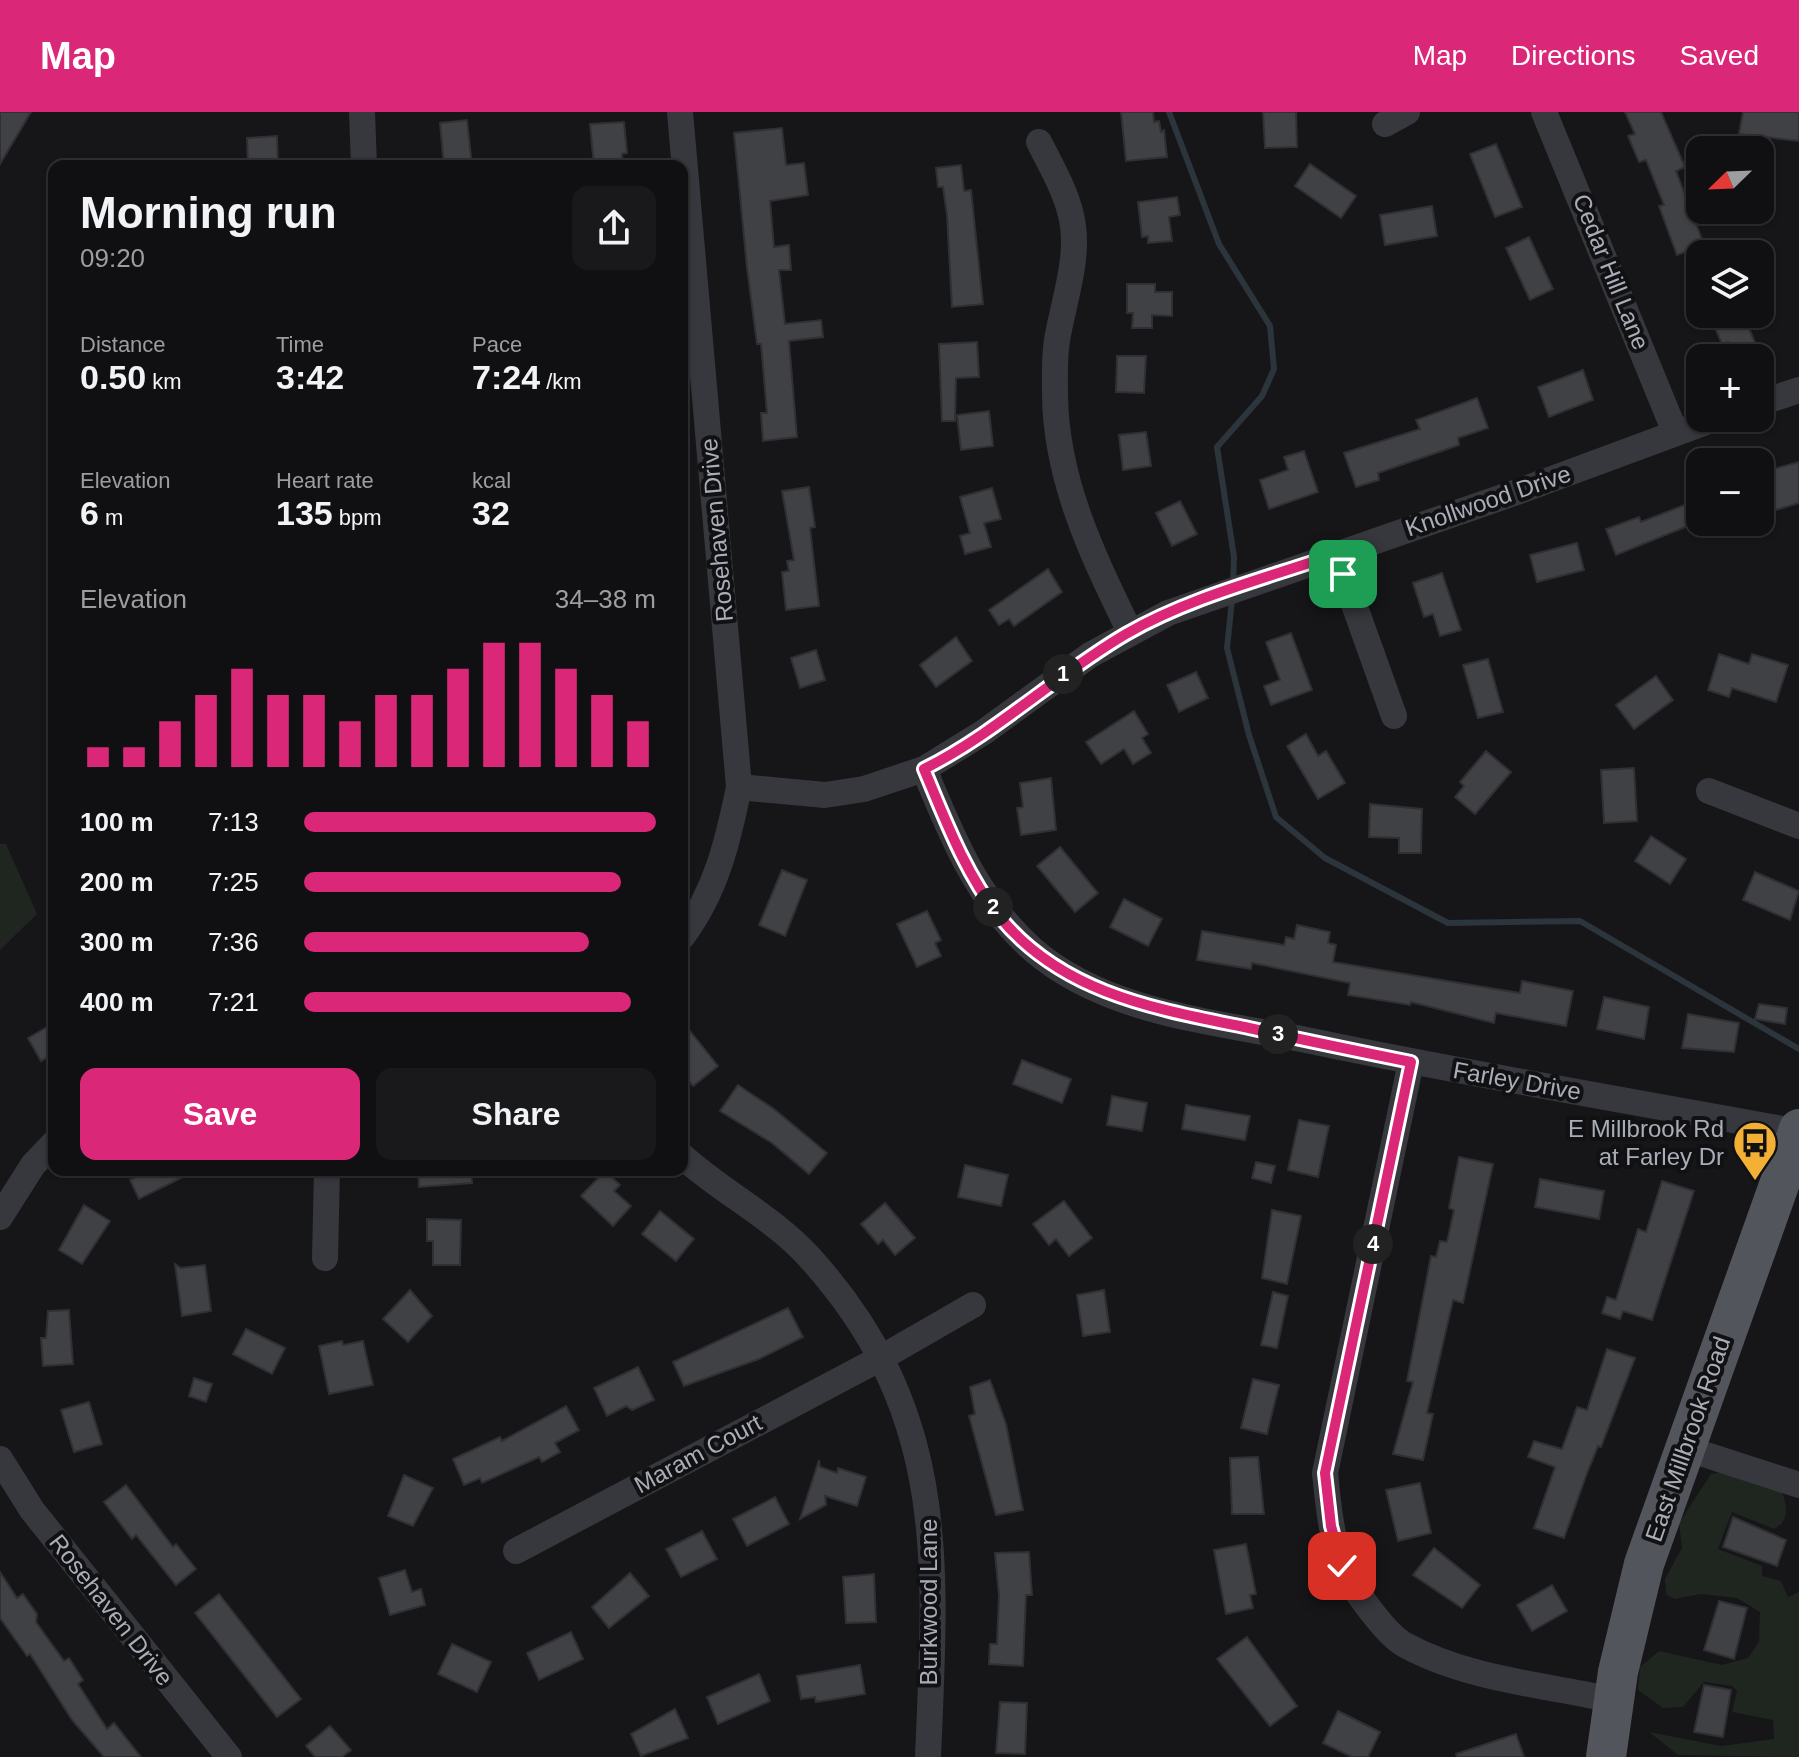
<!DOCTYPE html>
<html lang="en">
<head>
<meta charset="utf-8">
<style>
  :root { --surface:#101012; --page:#19191b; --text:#f1f3f6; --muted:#9c9d9f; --line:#303032; --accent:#db2777 }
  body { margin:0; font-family:Arial,sans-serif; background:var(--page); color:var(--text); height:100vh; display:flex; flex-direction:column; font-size:30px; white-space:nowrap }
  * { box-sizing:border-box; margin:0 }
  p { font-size:26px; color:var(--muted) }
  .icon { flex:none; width:44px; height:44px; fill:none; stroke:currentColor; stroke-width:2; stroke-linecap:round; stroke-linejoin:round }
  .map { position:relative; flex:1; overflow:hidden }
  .drawer { position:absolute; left:48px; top:48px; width:640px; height:1016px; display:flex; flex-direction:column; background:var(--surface); border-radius:16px; box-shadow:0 2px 6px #0004,0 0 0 2px var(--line) }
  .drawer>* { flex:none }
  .needle { width:52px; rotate:247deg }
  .fabs { position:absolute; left:1686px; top:24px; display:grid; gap:16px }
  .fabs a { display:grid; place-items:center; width:88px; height:88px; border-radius:16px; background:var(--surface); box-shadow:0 2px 6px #0004,0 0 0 2px var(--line); font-size:40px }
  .pin { position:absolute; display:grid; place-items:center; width:68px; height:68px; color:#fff; margin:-34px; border-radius:16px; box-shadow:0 4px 12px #0006 }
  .km { position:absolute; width:40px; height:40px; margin:-20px; border-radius:50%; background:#222; color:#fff; font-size:22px; line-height:40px; text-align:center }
  .round { display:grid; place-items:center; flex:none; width:84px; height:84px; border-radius:16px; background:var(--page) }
  .head { display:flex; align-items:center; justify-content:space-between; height:136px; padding:0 32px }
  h1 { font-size:44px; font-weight:700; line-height:60px }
  .figures { display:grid; grid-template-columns:repeat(3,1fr); gap:12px; height:136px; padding:8px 32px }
  .figures div { display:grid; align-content:center }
  .figures b { font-size:34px; font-weight:700 }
  .figures small { font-size:22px; font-weight:400 }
  .figures p { font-size:22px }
  .chart { height:224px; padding:16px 32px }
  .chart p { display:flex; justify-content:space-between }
  .chart svg { width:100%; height:144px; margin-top:8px; stroke:var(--accent); stroke-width:6 }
  .primary-button { display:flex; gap:16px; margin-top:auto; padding:16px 32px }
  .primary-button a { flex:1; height:92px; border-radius:16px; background:var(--accent); color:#fff; font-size:32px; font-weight:700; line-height:92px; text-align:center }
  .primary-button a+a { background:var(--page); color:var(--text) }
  ul { padding:0 32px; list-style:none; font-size:26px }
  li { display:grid; grid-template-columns:128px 96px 1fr; align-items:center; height:60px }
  li i { height:20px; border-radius:10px; background:var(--accent) }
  header { display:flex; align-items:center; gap:48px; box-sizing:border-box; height:112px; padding:0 40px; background:var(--accent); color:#fff }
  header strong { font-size:38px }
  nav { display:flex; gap:44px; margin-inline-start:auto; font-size:28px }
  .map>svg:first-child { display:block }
  .green { fill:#1e261f }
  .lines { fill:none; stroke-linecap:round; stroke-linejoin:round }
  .stream { stroke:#2c353c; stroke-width:6 }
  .building { fill:#404145; stroke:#303034; stroke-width:2 }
  .minor { stroke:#37383d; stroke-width:26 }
  .primary { stroke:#53555c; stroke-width:40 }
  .route-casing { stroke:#fff; stroke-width:16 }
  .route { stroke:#db2777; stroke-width:10 }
  .labels { text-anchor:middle; stroke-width:8; stroke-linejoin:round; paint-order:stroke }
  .street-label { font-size:24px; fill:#a8adb8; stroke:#111113 }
  .poi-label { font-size:24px; fill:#a8adb8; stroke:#111113; text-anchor:end }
</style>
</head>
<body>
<header>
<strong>Map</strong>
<nav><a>Map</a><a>Directions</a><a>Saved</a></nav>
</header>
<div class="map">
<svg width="1799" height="1645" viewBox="0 0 1799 1645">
  <rect width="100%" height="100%" fill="#161618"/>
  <g class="green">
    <polygon points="0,732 6,732 37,802 0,838"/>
    <path d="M1722,1360L1779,1372C1785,1387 1793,1408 1774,1417L1732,1400L1718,1437L1762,1454V1464L1781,1469L1788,1485L1799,1480V1645L1678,1643L1649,1620L1721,1634L1774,1627L1773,1608L1732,1600L1737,1579L1732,1574L1704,1570L1683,1595L1663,1596L1638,1578L1640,1555L1659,1539L1722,1553L1748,1546L1759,1530L1760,1500L1737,1486L1701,1482L1674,1487L1666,1482L1665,1467L1682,1436L1679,1411L1707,1368L1711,1362Z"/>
  </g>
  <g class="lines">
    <g class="stream">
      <polyline points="1169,0 1219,132 1270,214 1274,257 1262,284 1217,335 1234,445 1233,473"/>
      <polyline points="1232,488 1227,536 1249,623 1276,705 1325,746 1448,811 1580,809 1799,937"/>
    </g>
  </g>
  <g class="building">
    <polygon points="0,0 31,0 0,52"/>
    <polygon points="1121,0 1153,0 1154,10 1159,9 1161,20 1164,18 1167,45 1126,49"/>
    <polygon points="1263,0 1296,0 1297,35 1265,36"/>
    <polygon points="1625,0 1661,0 1685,55 1676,59 1704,133 1677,143 1659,94 1664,93 1646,48 1639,50 1628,24 1635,22"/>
    <polygon points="1743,0 1799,0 1799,29 1739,22"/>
    <polygon points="467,8 472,54 444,54 440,11"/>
    <polygon points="624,10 627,41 622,42 623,54 594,54 590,12"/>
    <polygon points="782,16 786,53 804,51 808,83 770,89 774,135 789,133 791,158 779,158 785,212 821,208 823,225 789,229 797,325 763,329 761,301 767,301 761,232 757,232 747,156 734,21"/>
    <polygon points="277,24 278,54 248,54 247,26"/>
    <polygon points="1496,32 1522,95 1495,105 1470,42"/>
    <polygon points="1310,52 1356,84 1341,106 1295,74"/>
    <polygon points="961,53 964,79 971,78 983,192 952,195 947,103 943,75 938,75 936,56"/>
    <polygon points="1177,85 1180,103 1169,105 1172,129 1148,131 1148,124 1142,125 1138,90"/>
    <polygon points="1432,94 1437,124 1385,133 1380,103"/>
    <polygon points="1529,125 1553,177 1530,188 1506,136"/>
    <polygon points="1127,172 1155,172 1155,180 1172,180 1172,204 1152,203 1152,216 1132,216 1133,201 1127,201"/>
    <polygon points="1709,202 1743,202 1756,233 1733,242 1728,230 1722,232"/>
    <polygon points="977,230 979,265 956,266 955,309 942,309 939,232"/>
    <polygon points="1117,244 1146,244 1144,281 1116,280"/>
    <polygon points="1583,258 1593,288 1549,305 1538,275"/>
    <polygon points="1477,286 1488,316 1458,326 1459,333 1378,361 1379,368 1356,375 1344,341 1420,317 1416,308"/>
    <polygon points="989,299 993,334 961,338 957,303"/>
    <polygon points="1146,320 1151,354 1123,358 1119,323"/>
    <polygon points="1304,339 1318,380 1269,397 1260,368 1288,358 1284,345"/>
    <polygon points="1799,350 1799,391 1776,398 1763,360"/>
    <polygon points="809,375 815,415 810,416 819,494 786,498 782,460 789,459 787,449 794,448 782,379"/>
    <polygon points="992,376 1001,407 984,411 991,435 965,442 960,424 970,421 960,385"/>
    <polygon points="1700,387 1700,409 1616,443 1606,417 1639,405 1641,410"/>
    <polygon points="1180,389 1197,422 1172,434 1156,401"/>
    <polygon points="1577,431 1584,458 1537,470 1530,443"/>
    <polygon points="1048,457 1062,480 1014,514 1009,507 999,513 989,498"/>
    <polygon points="1442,461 1461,518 1440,524 1433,502 1424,505 1413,471"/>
    <polygon points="1291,521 1312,578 1271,593 1264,574 1280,568 1266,530"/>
    <polygon points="956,525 972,549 936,575 920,553"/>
    <polygon points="816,538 825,568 800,576 791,546"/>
    <polygon points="1719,542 1749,552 1752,542 1788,553 1776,590 1732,576 1729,585 1708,578"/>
    <polygon points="1488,547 1503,600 1478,606 1463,553"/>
    <polygon points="1196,560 1208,586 1179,600 1167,573"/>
    <polygon points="1656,564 1673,588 1634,617 1616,593"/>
    <polygon points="1134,599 1148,622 1142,626 1151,641 1133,652 1124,637 1101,652 1086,630"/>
    <polygon points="1306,622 1318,644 1326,639 1345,671 1318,687 1287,634"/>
    <polygon points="1486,639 1511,660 1475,702 1455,685 1464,674 1460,670"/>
    <polygon points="1634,656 1637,709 1604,711 1601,658"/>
    <polygon points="1051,666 1056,718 1021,723 1017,696 1023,695 1020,671"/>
    <polygon points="1370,692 1422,697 1421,741 1399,741 1399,726 1369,725"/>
    <polygon points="1651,724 1686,747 1670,772 1635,749"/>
    <polygon points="1060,735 1098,781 1075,800 1037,754"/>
    <polygon points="782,758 807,768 785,824 759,813"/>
    <polygon points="1755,760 1799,779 1790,808 1743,788"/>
    <polygon points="1124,787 1162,807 1148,834 1110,815"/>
    <polygon points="927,799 941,828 935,831 941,844 917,855 897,812"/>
    <polygon points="1297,813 1330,820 1328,831 1336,833 1333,850 1520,881 1522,869 1573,879 1566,914 1496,901 1494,911 1411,890 1410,893 1348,883 1350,871 1252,851 1251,857 1197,848 1202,819 1284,833 1286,825 1294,827"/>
    <polygon points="1604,885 1649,895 1644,927 1597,917"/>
    <polygon points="1759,892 1787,896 1785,912 1755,907"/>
    <polygon points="1688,902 1739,911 1734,940 1682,936"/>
    <polygon points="682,909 718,954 693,974 682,960"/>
    <polygon points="54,911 54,941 41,949 28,926"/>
    <polygon points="1022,948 1071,967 1062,991 1013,972"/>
    <polygon points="738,973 774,997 827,1041 809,1062 772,1031 720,999"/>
    <polygon points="1112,984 1147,991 1142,1019 1107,1013"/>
    <polygon points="1186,993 1250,1004 1245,1028 1182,1017"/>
    <polygon points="1299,1008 1329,1014 1318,1065 1288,1058"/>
    <polygon points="1459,1045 1493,1052 1463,1191 1453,1188 1427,1301 1433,1302 1423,1348 1393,1342 1413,1270 1407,1269 1431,1144 1436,1145 1440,1129 1447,1130 1454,1098 1449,1096"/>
    <polygon points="1256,1050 1275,1054 1271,1071 1252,1066"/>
    <polygon points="965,1053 1008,1063 1001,1094 958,1085"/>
    <polygon points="138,1058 197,1058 139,1087 130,1068 140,1063"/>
    <polygon points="418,1058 471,1058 472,1071 419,1075"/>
    <polygon points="605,1059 620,1073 614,1079 631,1094 613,1114 581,1084"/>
    <polygon points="1540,1067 1604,1079 1599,1107 1535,1095"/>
    <polygon points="1662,1069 1694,1079 1652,1208 1623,1199 1620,1207 1602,1201 1607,1185 1616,1188 1638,1117 1646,1120"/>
    <polygon points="1064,1089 1092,1126 1069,1144 1056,1127 1049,1133 1033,1112"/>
    <polygon points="885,1091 915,1126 895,1143 883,1128 878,1132 861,1112"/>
    <polygon points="84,1093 110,1109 82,1152 59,1138"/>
    <polygon points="1272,1098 1301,1104 1287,1172 1262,1166"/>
    <polygon points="660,1099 694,1127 676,1149 642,1122"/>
    <polygon points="427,1107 461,1108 460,1153 433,1153 433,1129 427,1129"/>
    <polygon points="175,1152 181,1156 205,1153 211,1199 182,1204"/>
    <polygon points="410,1178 432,1204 408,1230 383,1207"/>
    <polygon points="1104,1178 1110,1220 1083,1224 1077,1183"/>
    <polygon points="1273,1180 1288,1184 1277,1236 1261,1233"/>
    <polygon points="788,1196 803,1225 759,1247 684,1274 673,1250"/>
    <polygon points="69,1198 73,1252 43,1254 41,1226 46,1226 48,1199"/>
    <polygon points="246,1217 285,1236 272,1262 233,1242"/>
    <polygon points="342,1229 343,1233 363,1229 373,1273 329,1282 319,1234"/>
    <polygon points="1607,1237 1635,1246 1601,1335 1598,1334 1587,1361 1564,1426 1534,1416 1555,1355 1528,1345 1534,1329 1562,1337 1577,1295 1587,1298"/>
    <polygon points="638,1255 654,1288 632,1298 626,1294 607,1304 594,1276"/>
    <polygon points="194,1266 212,1272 206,1290 189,1284"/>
    <polygon points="1253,1267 1279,1273 1267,1322 1241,1316"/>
    <polygon points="990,1268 1006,1312 1023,1398 996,1403 969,1304 975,1302 970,1275"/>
    <polygon points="89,1290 102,1332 74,1340 61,1298"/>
    <polygon points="566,1294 579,1318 555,1331 560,1340 542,1350 539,1345 482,1371 480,1366 464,1373 453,1347 500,1325 502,1329"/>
    <polygon points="1258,1345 1264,1402 1232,1402 1230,1346"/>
    <polygon points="819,1348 820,1355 837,1361 838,1356 866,1365 857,1394 825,1384 826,1393 800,1407"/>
    <polygon points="404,1363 433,1376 413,1414 388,1404"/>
    <polygon points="1420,1371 1431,1421 1398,1429 1386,1378"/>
    <polygon points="126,1373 173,1435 176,1432 196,1457 176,1473 136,1423 132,1427 104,1390"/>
    <polygon points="775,1385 789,1412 747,1434 733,1407"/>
    <polygon points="1733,1405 1786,1428 1777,1454 1723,1435"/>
    <polygon points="702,1419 717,1447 681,1465 666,1437"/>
    <polygon points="1246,1432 1256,1482 1250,1483 1253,1496 1226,1502 1214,1438"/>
    <polygon points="1434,1436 1480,1473 1462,1496 1413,1463"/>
    <polygon points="1029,1440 1032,1483 1026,1483 1023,1554 989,1552 990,1532 997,1532 999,1484 995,1441"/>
    <polygon points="405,1458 412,1480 421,1477 425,1493 390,1503 379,1466"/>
    <polygon points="0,1460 17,1486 23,1482 37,1502 36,1510 64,1549 69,1546 83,1568 78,1572 107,1617 114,1611 141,1645 104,1645 72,1608 30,1542 27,1544 0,1506"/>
    <polygon points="630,1461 649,1484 609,1516 592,1495"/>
    <polygon points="874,1462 876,1510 846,1511 843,1465"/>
    <polygon points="1552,1473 1567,1499 1532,1519 1517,1493"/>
    <polygon points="219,1482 301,1587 277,1605 195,1501"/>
    <polygon points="1719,1489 1747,1496 1734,1547 1704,1538"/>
    <polygon points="571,1520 583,1547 539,1568 527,1541"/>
    <polygon points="1247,1525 1297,1594 1270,1614 1217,1547"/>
    <polygon points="452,1532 491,1550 477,1580 438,1562"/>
    <polygon points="860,1553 865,1582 816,1590 815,1585 801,1587 797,1564"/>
    <polygon points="759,1562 770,1589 718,1612 707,1585"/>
    <polygon points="1704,1573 1731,1578 1723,1625 1694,1620"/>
    <polygon points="1000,1590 1027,1591 1025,1642 996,1641"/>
    <polygon points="675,1597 688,1626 641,1644 631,1622"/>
    <polygon points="1338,1599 1380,1620 1368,1645 1352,1645 1323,1631"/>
    <polygon points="330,1614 351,1638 342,1645 315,1645 306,1634"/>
    <polygon points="1516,1622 1524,1645 1457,1645 1456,1642"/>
  </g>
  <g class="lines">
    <g class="minor">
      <polyline points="362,0 364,54"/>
      <path d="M680,0L739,675C728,729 716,780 682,825"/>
      <polyline points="1544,0 1675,320"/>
      <polyline points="1385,12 1407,0"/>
      <path d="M1039,30C1052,56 1069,84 1073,114C1078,151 1063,192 1057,228C1054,246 1055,265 1055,283C1056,369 1093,444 1130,520"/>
      <polyline points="1760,291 1799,278"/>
      <polyline points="1336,442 1394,604"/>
      <path d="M924,657C951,723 978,789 1032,837C1106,902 1218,910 1311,929C1473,963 1636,990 1799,1020"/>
      <polyline points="739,675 825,683 864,677 924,657 984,620 1090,543 1168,501 1517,380 1717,306"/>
      <polyline points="1709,679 1799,714"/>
      <path d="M1411,950L1325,1361C1328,1391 1331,1422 1341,1451C1349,1472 1386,1523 1405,1533C1467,1567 1545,1573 1613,1588"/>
      <path d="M682,1044C723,1081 773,1105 810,1146C950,1301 936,1452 928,1645"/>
      <polyline points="0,1105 33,1053 54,1031"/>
      <polyline points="325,1146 327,1058"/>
      <polyline points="1685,1336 1799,1373"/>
      <polyline points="0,1347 32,1398 229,1645"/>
      <polyline points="516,1439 881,1246 973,1193"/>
    </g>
    <polyline class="primary" points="1606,1645 1618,1560 1644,1452 1799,1017"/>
  </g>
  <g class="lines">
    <g class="route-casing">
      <path id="route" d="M1342,1454L1331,1414L1325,1361L1411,950C1357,939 1303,928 1249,916C1157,897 1062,882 999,804C965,761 945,707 924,657C996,621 1056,563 1126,522C1190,485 1267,466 1336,442L1343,462"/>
    </g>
    <use href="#route" class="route"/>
  </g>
  <defs>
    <g id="bus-pin" transform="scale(2.3)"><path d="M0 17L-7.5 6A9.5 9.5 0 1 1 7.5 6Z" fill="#f2b134" stroke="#111113"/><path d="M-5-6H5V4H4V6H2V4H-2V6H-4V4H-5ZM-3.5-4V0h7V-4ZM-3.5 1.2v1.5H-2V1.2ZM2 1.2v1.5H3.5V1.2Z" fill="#111"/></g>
  </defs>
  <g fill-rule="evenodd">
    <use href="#bus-pin" x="1755" y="1031"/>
  </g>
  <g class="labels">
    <g class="street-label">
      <text transform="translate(1611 160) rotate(68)" y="8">Cedar Hill Lane</text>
      <text transform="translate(1488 389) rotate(-19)" y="8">Knollwood Drive</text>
      <text transform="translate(717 418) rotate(-95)" y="8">Rosehaven Drive</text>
      <text transform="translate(1517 969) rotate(10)" y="8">Farley Drive</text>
      <text transform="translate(1688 1327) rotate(-71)" y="8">East Millbrook Road</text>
      <text transform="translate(698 1342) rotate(-28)" y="8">Maram Court</text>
      <text transform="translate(929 1490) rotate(-90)" y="8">Burkwood Lane</text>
      <text transform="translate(111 1498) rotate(52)" y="8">Rosehaven Drive</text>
    </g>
    <g class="poi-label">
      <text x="1724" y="1025">E Millbrook Rd<tspan x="1724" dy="28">at Farley Dr</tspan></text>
    </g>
  </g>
</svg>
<div class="fabs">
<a><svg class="needle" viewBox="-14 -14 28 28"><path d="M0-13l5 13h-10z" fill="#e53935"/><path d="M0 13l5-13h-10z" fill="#9c9d9f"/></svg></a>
<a><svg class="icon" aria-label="layers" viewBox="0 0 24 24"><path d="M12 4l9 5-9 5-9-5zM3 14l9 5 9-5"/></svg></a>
<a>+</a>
<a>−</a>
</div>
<div class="pin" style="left:1343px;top:462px;background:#1e9e55"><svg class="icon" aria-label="arrive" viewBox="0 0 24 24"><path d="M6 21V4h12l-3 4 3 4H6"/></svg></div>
<div class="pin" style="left:1342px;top:1454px;background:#d93025"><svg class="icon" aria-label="check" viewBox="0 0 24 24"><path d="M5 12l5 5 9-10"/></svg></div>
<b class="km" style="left:1063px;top:562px">1</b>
<b class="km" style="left:993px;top:795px">2</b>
<b class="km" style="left:1278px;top:922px">3</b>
<b class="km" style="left:1373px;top:1132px">4</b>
<section class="drawer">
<div class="head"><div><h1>Morning run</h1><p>09:20</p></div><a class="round"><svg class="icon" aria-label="share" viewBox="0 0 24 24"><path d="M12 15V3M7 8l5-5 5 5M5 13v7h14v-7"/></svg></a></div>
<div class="figures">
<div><p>Distance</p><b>0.50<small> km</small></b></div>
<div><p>Time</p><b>3:42</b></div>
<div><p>Pace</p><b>7:24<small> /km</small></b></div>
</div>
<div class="figures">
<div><p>Elevation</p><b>6<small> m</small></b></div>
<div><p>Heart rate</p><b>135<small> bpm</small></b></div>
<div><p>kcal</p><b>32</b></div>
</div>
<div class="chart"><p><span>Elevation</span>34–38 m</p>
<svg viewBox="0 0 160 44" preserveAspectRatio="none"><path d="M5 44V38M15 44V38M25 44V30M35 44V22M45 44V14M55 44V22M65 44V22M75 44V30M85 44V22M95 44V22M105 44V14M115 44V6M125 44V6M135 44V14M145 44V22M155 44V30"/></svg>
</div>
<ul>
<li><b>100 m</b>7:13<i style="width:100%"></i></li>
<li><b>200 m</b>7:25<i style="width:90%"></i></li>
<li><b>300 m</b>7:36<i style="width:81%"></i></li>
<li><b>400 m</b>7:21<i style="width:93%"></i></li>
</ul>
<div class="primary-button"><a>Save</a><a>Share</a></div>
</section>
</div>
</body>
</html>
